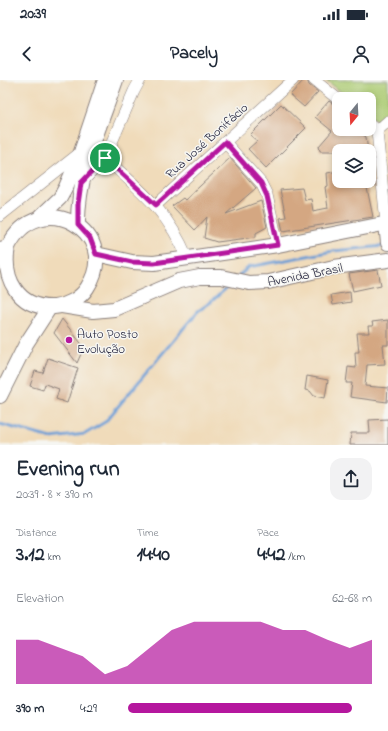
<!DOCTYPE html>
<html lang="en">
<head>
<meta charset="utf-8">
<style>
  :root { --surface:#fff; --page:#f2f2f3; --text:#1f2937; --muted:#747a83; --accent:#b5179e }
  body { margin:0; font-family:"Indie Flower",sans-serif; background:var(--page); color:var(--text); height:100vh; display:flex; flex-direction:column; font-size:15px; white-space:nowrap }
  * { box-sizing:border-box; margin:0 }
  p { font-size:13px; color:var(--muted) }
  .icon { flex:none; width:22px; height:22px; fill:none; stroke:currentColor; stroke-width:2; stroke-linecap:round; stroke-linejoin:round }
  .map { position:relative; height:365px; overflow:hidden }
  .side { display:flex; flex-direction:column; background:var(--surface); flex:1 }
  .side>* { flex:none }
  .needle { width:26px; rotate:198deg }
  .buttons { position:absolute; left:332px; top:12px; display:grid; gap:8px }
  .buttons a { display:grid; place-items:center; width:44px; height:44px; border-radius:8px; background:var(--surface); box-shadow:0 2px 6px #0003; font-size:20px }
  .pin { position:absolute; display:grid; place-items:center; width:34px; height:34px; color:#fff; margin:-17px; border:2px solid #fff; border-radius:50%; box-shadow:0 1px 4px #0007 }
  .round { display:grid; place-items:center; flex:none; width:42px; height:42px; border-radius:12px; background:var(--page) }
  .summary { display:flex; align-items:center; justify-content:space-between; height:68px; padding:0 16px }
  h1 { font-size:22px; font-weight:800; line-height:30px }
  .metrics { display:grid; grid-template-columns:repeat(3,1fr); gap:6px; height:68px; padding:4px 16px }
  .metrics div { display:grid; align-content:center }
  .metrics b { font-size:20px; font-weight:800 }
  .metrics small { font-size:11px; font-weight:400 }
  .metrics p { font-size:11px }
  .chart { height:112px; padding:8px 16px }
  .chart p { display:flex; justify-content:space-between }
  .chart svg { width:100%; height:72px; margin-top:4px; fill:var(--accent); opacity:.7 }
  ul { padding:0 16px; list-style:none; font-size:13px }
  li { display:grid; grid-template-columns:64px 48px 1fr; align-items:center; height:30px }
  li i { height:10px; border-radius:5px; background:var(--accent) }
  .status { display:flex; justify-content:space-between; align-items:center; height:28px; padding:0 20px; background:var(--surface); direction:ltr }
  .status svg { height:11px; fill:currentColor }
  header { display:flex; justify-content:space-between; align-items:center; height:52px; padding:0 16px; background:var(--surface); font-size:18px; font-weight:800 }
  .map>svg:first-child { display:block }
  .green { fill:#abca71; stroke:#667656 }
  .lines { fill:none; stroke-linecap:round; stroke-linejoin:round }
  .stream { stroke:#6a9dd5; stroke-width:3 }
  .building { fill:#d4a782 }
  .minor-casing { stroke:#897e7a; stroke-width:12 }
  .major-casing { stroke:#897e7a; stroke-width:16 }
  .minor { stroke:#fff; stroke-width:11 }
  .major { stroke:#fff; stroke-width:14 }
  .route-casing { stroke:#fff; stroke-width:8 }
  .route { stroke:#b5179e; stroke-width:5 }
  .poi-dot { fill:#b5179e; stroke:#f6f6f2; stroke-width:1.5 }
  .labels { text-anchor:middle; stroke-width:3; stroke-linejoin:round; paint-order:stroke }
  .street-label { font-size:13px; fill:#22223b; stroke:#f6f6f2 }
  .poi-label { font-size:13px; fill:#22223b; stroke:#f6f6f2; text-anchor:start }
</style>
</head>
<body>
<div class="status"><b>20:39</b><svg viewBox="0 0 49 12"><path d="M0 12V9h3v3zM5 12V6h3v6zM10 12V3h3v9zM15 12V0h3v12zM26 1h20v11H26zM47 4h2v5h-2z"/></svg></div>
<header><svg class="icon" aria-label="back" viewBox="0 0 24 24"><path d="M15 5l-7 7 7 7"/></svg>Pacely<svg class="icon" aria-label="person" viewBox="0 0 24 24"><circle cx="12" cy="8" r="4"/><path d="M4 21q1-7 8-7t8 7"/></svg></header>
<div class="map">
<svg width="388" height="365" viewBox="0 0 388 365">
  <rect width="100%" height="100%" fill="#f6f6f2"/>
  <filter id="ink" filterUnits="userSpaceOnUse"><feTurbulence type="fractalNoise" baseFrequency=".025" numOctaves="2"/><feDisplacementMap in="SourceGraphic" scale="8" xChannelSelector="R" yChannelSelector="G"/><feConvolveMatrix kernelMatrix="1 2 1 2 8 2 1 2 1" color-interpolation-filters="sRGB"/></filter>
  <filter id="wash" filterUnits="userSpaceOnUse"><feTurbulence type="fractalNoise" baseFrequency=".012" numOctaves="4" result="noise"/><feDisplacementMap in="SourceGraphic" scale="16" xChannelSelector="R" yChannelSelector="G"/><feGaussianBlur stdDeviation="0.9" result="paint"/><feColorMatrix in="noise" values="0 0 0 0 0 0 0 0 0 0 0 0 0 0 0 0 0 1.4 0 .05"/><feComposite in="paint" operator="in"/></filter>
  <g filter="url(#wash)">
    <rect width="100%" height="100%" fill="#f0dbba"/>
    <polygon class="green" points="326,0 388,0 388,31 377,41 369,35 369,19 350,19"/>
    <g class="lines">
      <g class="stream">
        <polyline points="239,196 249,187 333,171 384,166"/>
        <polyline points="0,344 51,358 85,354 105,342 198,231 211,222 231,204"/>
      </g>
    </g>
    <g id="blocks">
      <g class="building">
        <polygon points="304,0 307,0 309,5 318,12 304,27 290,15"/>
        <polygon points="329,21 339,28 339,49 356,49 366,57 368,71 320,71 319,66 332,51 315,37"/>
        <polygon points="281,24 306,48 266,88 248,69 257,61 250,55"/>
        <polygon points="230,78 256,108 226,134 261,121 267,147 256,153 256,157 217,162 204,158 207,137 195,150 172,126 183,118 185,120"/>
        <polygon points="339,91 339,101 375,101 375,107 367,108 373,137 283,151 280,138 286,137 280,110 302,108 305,120 311,119 313,131 328,128 325,107 328,106 327,93"/>
        <polygon points="378,190 381,205 353,211 349,194"/>
        <polygon points="350,212 351,222 333,225 331,215"/>
        <polygon points="62,239 84,267 77,283 54,253"/>
        <polygon points="388,240 388,265 383,265 385,284 367,285 365,306 388,308 387,322 350,317 352,303 346,303 348,287 356,288 355,272 359,272 357,253 369,253 368,246 373,246 372,242"/>
        <polygon points="48,278 78,288 67,323 56,319 59,309 45,304 43,310 30,306 35,291 43,293"/>
        <polygon points="307,296 328,300 325,318 314,316 310,311 305,310"/>
        <polygon points="388,339 388,365 350,365 351,353 370,353 369,340"/>
      </g>
    </g>
  </g>
  <g filter="url(#ink)">
    <use href="#blocks" fill-opacity="0" stroke="#897e7a" stroke-width="1"/>
    <g class="lines">
      <g class="minor-casing">
        <g id="minor">
          <polyline points="314,0 339,20"/>
          <polyline points="369,44 377,51"/>
          <polyline points="377,51 386,143"/>
          <polyline points="377,51 388,41"/>
          <polyline points="225,62 261,103 267,115 278,165"/>
          <path d="M105,78C141,111 167,130 187,177"/>
          <polyline points="81,103 105,78 134,11 140,0"/>
          <polyline points="156,125 293,0"/>
          <polyline points="0,136 81,72"/>
        </g>
      </g>
      <g class="major-casing">
        <g id="major">
          <polyline points="40,137 60,118 66,107 81,72 105,0"/>
          <polyline points="386,143 388,163"/>
          <path d="M78,145C77,95 100,47 116,0"/>
          <path d="M0,169L8,167C39,104 124,152 87,208C80,219 66,226 54,227C18,229 2,198 8,167"/>
          <polyline points="96,174 132,182 154,183 278,165 388,143"/>
          <polyline points="62,226 93,231 114,229 179,201 200,197 221,197 249,203 268,202 334,187 388,180"/>
          <polyline points="0,316 26,264 50,227"/>
        </g>
      </g>
      <use href="#minor" class="minor"/>
      <use href="#major" class="major"/>
    </g>
  </g>
  <g class="lines" filter="url(#ink)">
    <g class="route-casing">
      <polygon id="route" points="225,62 261,103 267,116 278,165 154,183 132,182 96,174 90,158 78,145 78,124 81,103 105,78 156,125"/>
    </g>
    <use href="#route" class="route"/>
  </g>
  <circle class="poi-dot" cx="69" cy="260" r="4"/>
  <g class="labels">
    <g class="street-label">
      <text transform="translate(206 60) rotate(-42)" y="5">Rua José Bonifácio</text>
      <text transform="translate(305 194) rotate(-11)" y="5">Avenida Brasil</text>
    </g>
    <g class="poi-label">
      <text x="77" y="258">Auto Posto<tspan x="77" dy="15">Evolução</tspan></text>
    </g>
  </g>
</svg>
<div class="buttons">
<a><svg class="needle" viewBox="-14 -14 28 28"><path d="M0-13l5 13h-10z" fill="#e53935"/><path d="M0 13l5-13h-10z" fill="#747a83"/></svg></a>
<a><svg class="icon" aria-label="layers" viewBox="0 0 24 24"><path d="M12 4l9 5-9 5-9-5zM3 14l9 5 9-5"/></svg></a>
</div>
<div class="pin" style="left:105px;top:78px;background:#1e9e55"><svg class="icon" aria-label="arrive" viewBox="0 0 24 24"><path d="M6 21V4h12l-3 4 3 4H6"/></svg></div>
</div>
<section class="side">
<div class="summary"><div><h1>Evening run</h1><p>20:39 · 8 × 390 m</p></div><a class="round"><svg class="icon" aria-label="share" viewBox="0 0 24 24"><path d="M12 15V3M7 8l5-5 5 5M5 13v7h14v-7"/></svg></a></div>
<div class="metrics">
<div><p>Distance</p><b>3.12<small> km</small></b></div>
<div><p>Time</p><b>14:40</b></div>
<div><p>Pace</p><b>4:42<small> /km</small></b></div>
</div>
<div class="chart"><p><span>Elevation</span>62–68 m</p>
<svg viewBox="0 0 160 44" preserveAspectRatio="none"><path d="M0 44V17L10 17L20 22L30 27L40 38L50 33L60 22L70 11L80 6L90 6L100 6L110 6L120 11L130 11L140 17L150 22L160 17V44z"/></svg>
</div>
<ul>
<li><b>390 m</b>4:29<i style="width:92%"></i></li>
</ul>
</section>
</body>
</html>
